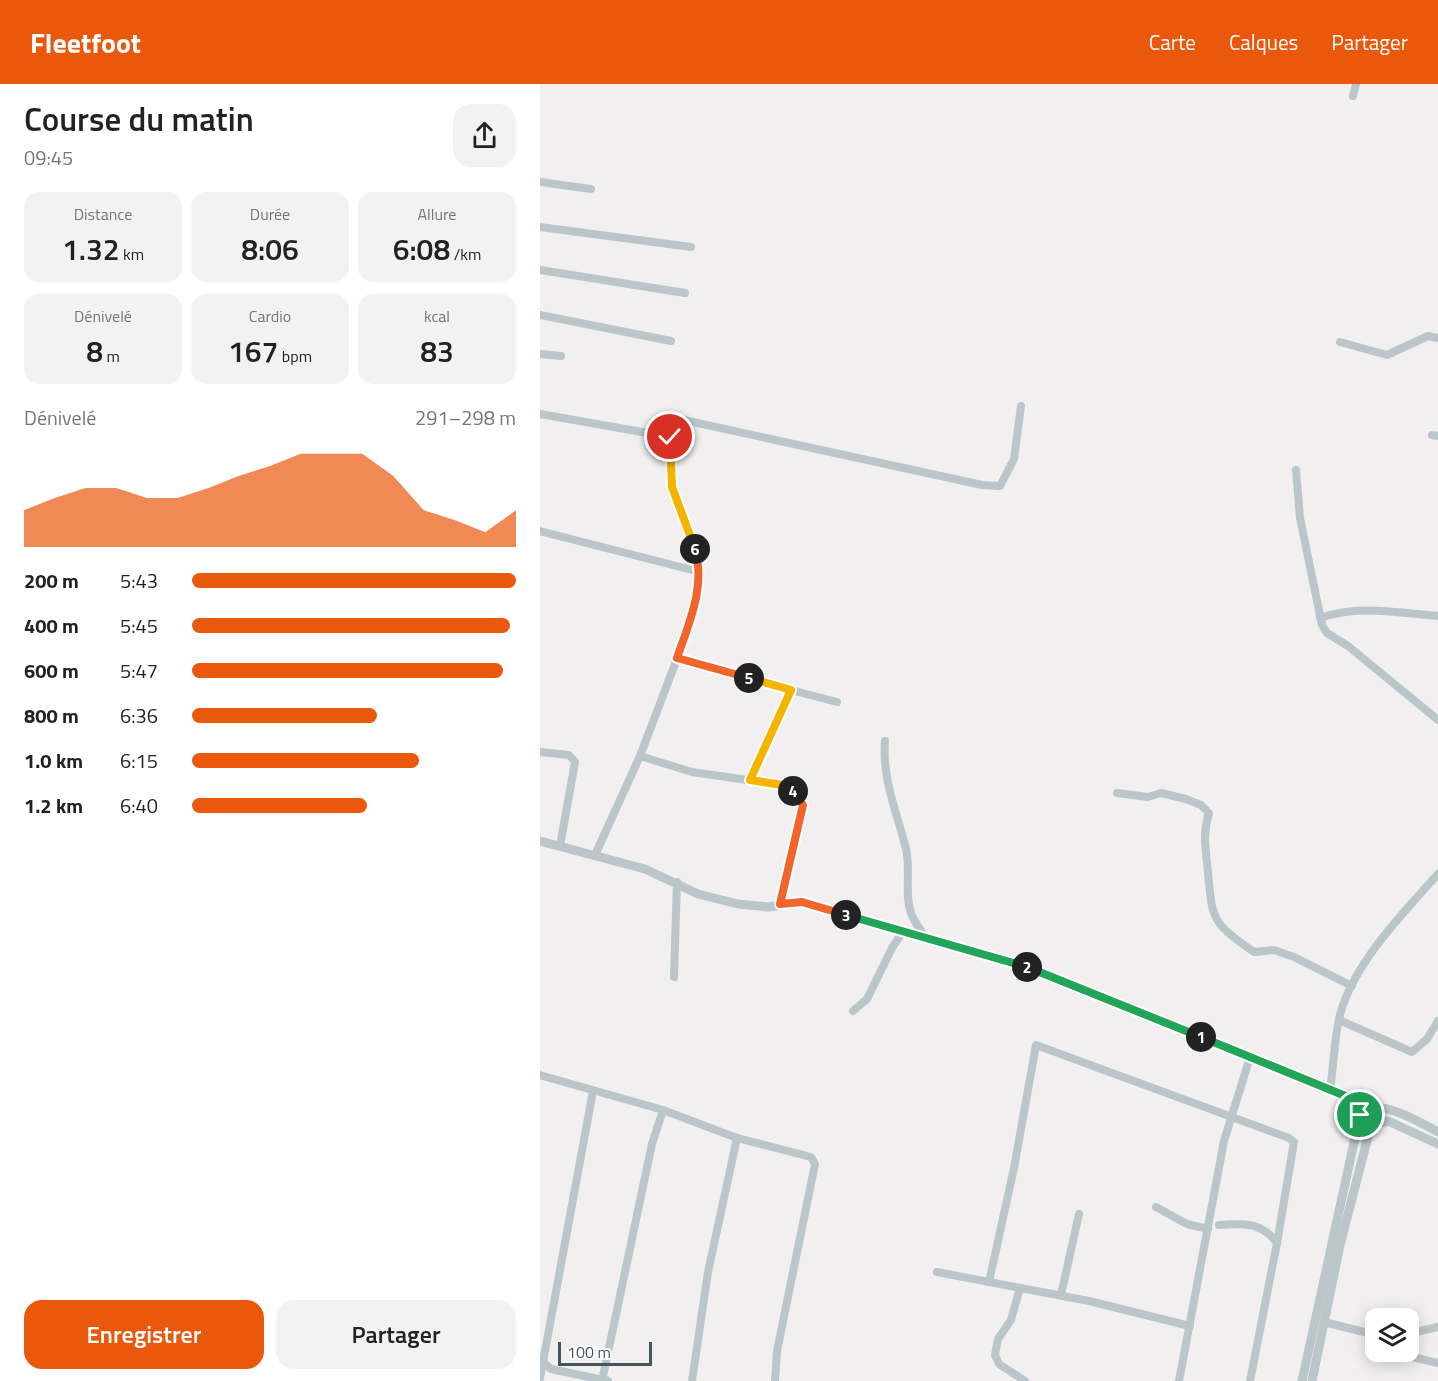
<!DOCTYPE html>
<html lang="fr">
<head>
<meta charset="utf-8">
<style>
  :root { --surface:#fff; --page:#f2f2f2; --text:#222; --muted:#767676; --accent:#ea580c }
  body { margin:0; font-family:"Titillium Web",sans-serif; background:var(--page); color:var(--text); height:100vh; display:flex; flex-direction:column; font-size:22px; white-space:nowrap }
  * { box-sizing:border-box; margin:0 }
  p { font-size:20px; color:var(--muted) }
  .icon { flex:none; width:33px; height:33px; fill:none; stroke:currentColor; stroke-width:2; stroke-linecap:round; stroke-linejoin:round }
  .map { position:relative; flex:1; overflow:hidden }
  .details { display:flex; flex-direction:column; background:var(--surface); width:540px }
  .details>* { flex:none }
  .controls { position:absolute; left:825px; top:1224px; display:grid; gap:12px }
  .controls a { display:grid; place-items:center; width:54px; height:54px; border-radius:12px; background:var(--surface); box-shadow:0 3px 15px #0003; font-size:30px }
  .scale { position:absolute; left:18px; bottom:15px; width:94px; box-sizing:border-box; padding-left:6px; border:3px solid #47565c; border-top:0; font-size:16px; line-height:21px; white-space:nowrap; color:#47565c; -webkit-text-stroke:4px #fff; paint-order:stroke }
  .pin { position:absolute; display:grid; place-items:center; width:51px; height:51px; color:#fff; margin:-26px; border:3px solid #fff; border-radius:50%; box-shadow:0 2px 6px #0007 }
  .km { position:absolute; width:30px; height:30px; margin:-15px; border-radius:50%; background:#222; color:#fff; font-size:16px; line-height:30px; text-align:center }
  .round { display:grid; place-items:center; flex:none; width:63px; height:63px; border-radius:18px; background:var(--page) }
  .head { display:flex; align-items:center; justify-content:space-between; height:102px; padding:0 24px }
  h1 { font-size:33px; font-weight:600; line-height:45px }
  .metrics { display:grid; grid-template-columns:repeat(3,1fr); gap:9px; height:102px; padding:6px 24px }
  .metrics div { display:grid; align-content:center; border-radius:15px; background:var(--page); text-align:center }
  .metrics b { font-size:30px; font-weight:600 }
  .metrics small { font-size:16px; font-weight:400 }
  .metrics p { font-size:16px }
  .chart { height:168px; padding:12px 24px }
  .chart p { display:flex; justify-content:space-between }
  .chart svg { width:100%; height:108px; margin-top:6px; fill:var(--accent); opacity:.7 }
  .button { display:flex; gap:12px; margin-top:auto; padding:12px 24px }
  .button a { flex:1; height:69px; border-radius:18px; background:var(--accent); color:#fff; font-size:24px; font-weight:600; line-height:69px; text-align:center }
  .button a+a { background:var(--page); color:var(--text) }
  ul { padding:0 24px; list-style:none; font-size:20px }
  li { display:grid; grid-template-columns:96px 72px 1fr; align-items:center; height:45px }
  li i { height:15px; border-radius:8px; background:var(--accent) }
  header { display:flex; align-items:center; gap:36px; box-sizing:border-box; height:84px; padding:0 30px; background:var(--accent); color:#fff }
  header strong { font-size:28px }
  nav { display:flex; gap:33px; margin-inline-start:auto; font-size:21px }
  main { display:flex; flex:1; min-height:0 }
  .map>svg:first-child { display:block }
  .lines { fill:none; stroke-linecap:round; stroke-linejoin:round }
  .minor { stroke:#bbc6cb; stroke-width:8 }
  .tertiary { stroke:#bbc6cb; stroke-width:9 }
  .split-1-casing { stroke:#fff; stroke-width:12 }
  .split-2-casing { stroke:#fff; stroke-width:12 }
  .split-3-casing { stroke:#fff; stroke-width:12 }
  .split-4-casing { stroke:#fff; stroke-width:12 }
  .split-5-casing { stroke:#fff; stroke-width:12 }
  .split-6-casing { stroke:#fff; stroke-width:12 }
  .split-7-casing { stroke:#fff; stroke-width:12 }
  .split-1 { stroke:#22a559; stroke-width:8 }
  .split-2 { stroke:#22a559; stroke-width:8 }
  .split-3 { stroke:#22a559; stroke-width:8 }
  .split-4 { stroke:#f0652b; stroke-width:8 }
  .split-5 { stroke:#f5b400; stroke-width:8 }
  .split-6 { stroke:#f0652b; stroke-width:8 }
  .split-7 { stroke:#f5b400; stroke-width:8 }
</style>
</head>
<body>
<header>
<strong>Fleetfoot</strong>
<nav><a>Carte</a><a>Calques</a><a>Partager</a></nav>
</header>
<main>
<section class="details">
<div class="head"><div><h1>Course du matin</h1><p>09:45</p></div><a class="round"><svg class="icon" aria-label="share" viewBox="0 0 24 24"><path d="M12 15V3M7 8l5-5 5 5M5 13v7h14v-7"/></svg></a></div>
<div class="metrics">
<div><p>Distance</p><b>1.32<small> km</small></b></div>
<div><p>Durée</p><b>8:06</b></div>
<div><p>Allure</p><b>6:08<small> /km</small></b></div>
</div>
<div class="metrics">
<div><p>Dénivelé</p><b>8<small> m</small></b></div>
<div><p>Cardio</p><b>167<small> bpm</small></b></div>
<div><p>kcal</p><b>83</b></div>
</div>
<div class="chart"><p><span>Dénivelé</span>291–298 m</p>
<svg viewBox="0 0 160 44" preserveAspectRatio="none"><path d="M0 44V29L10 24L20 20L30 20L40 24L50 24L60 20L70 15L80 11L90 6L100 6L110 6L120 15L130 29L140 33L150 38L160 29V44z"/></svg>
</div>
<ul>
<li><b>200 m</b>5:43<i style="width:100%"></i></li>
<li><b>400 m</b>5:45<i style="width:98%"></i></li>
<li><b>600 m</b>5:47<i style="width:96%"></i></li>
<li><b>800 m</b>6:36<i style="width:57%"></i></li>
<li><b>1.0 km</b>6:15<i style="width:70%"></i></li>
<li><b>1.2 km</b>6:40<i style="width:54%"></i></li>
</ul>
<div class="button"><a>Enregistrer</a><a>Partager</a></div>
</section>
<div class="map">
<svg width="898" height="1297" viewBox="0 0 898 1297">
  <rect width="100%" height="100%" fill="#f1efef"/>
  <g class="lines">
    <g class="minor">
      <polyline points="813,12 816,0"/>
      <polyline points="0,98 51,105"/>
      <polyline points="0,143 151,163"/>
      <polyline points="0,186 145,209"/>
      <polyline points="0,231 131,257"/>
      <polyline points="800,258 847,271 888,252 898,254"/>
      <polyline points="0,270 21,272"/>
      <polyline points="0,330 130,353 132,403 156,467 160,488 153,528 135,580 100,672 55,771"/>
      <polyline points="130,333 442,401 460,402 474,375 481,322"/>
      <polyline points="892,351 898,352"/>
      <polyline points="756,386 760,434 782,541 787,549 808,562 898,636"/>
      <polyline points="0,447 160,488"/>
      <path d="M780,534C820,520 857,529 898,532"/>
      <polyline points="137,574 251,606"/>
      <path d="M345,657C342,696 357,728 366,765C371,786 364,810 371,829C374,838 381,846 385,853"/>
      <polyline points="0,668 29,671 35,678 20,762"/>
      <polyline points="100,672 152,688 249,702 263,721 240,820"/>
      <polyline points="210,696 251,606 297,618"/>
      <path d="M577,709L608,713L621,709L646,715L661,721L669,729C663,748 665,760 667,779C673,833 667,836 714,868L734,866L754,873L812,902"/>
      <polyline points="134,893 137,798"/>
      <polyline points="313,927 327,915 352,864 363,847"/>
      <polyline points="799,936 872,968 887,955 898,937"/>
      <polyline points="0,991 123,1026 197,1054 168,1188 152,1297"/>
      <path d="M790,1005C794,981 794,954 800,931C813,880 864,828 898,790"/>
      <polyline points="53,1007 3,1278 11,1285 68,1297"/>
      <polyline points="197,1054 271,1073 275,1080 237,1267 235,1297"/>
      <polyline points="616,1123 647,1140 668,1145"/>
      <path d="M679,1141C703,1139 722,1138 737,1159"/>
      <polyline points="397,1188 549,1217 650,1242"/>
      <polyline points="449,1198 474,1084 496,961 749,1054 754,1058 737,1159 710,1297"/>
      <polyline points="480,1204 471,1236 458,1255 455,1271 459,1280 485,1297"/>
      <polyline points="521,1211 539,1130"/>
      <polyline points="784,1238 836,1251"/>
      <polyline points="868,1250 898,1243"/>
      <polyline points="852,1268 898,1279"/>
      <polyline points="0,1294 3,1278"/>
      <polyline points="62,1297 112,1060 123,1026"/>
      <polyline points="639,1297 684,1057 710,973"/>
    </g>
    <g class="tertiary">
      <polyline points="0,757 105,785 158,810 198,820 228,823 262,818 490,884 790,1005 821,1020 833,1039"/>
      <path d="M762,1297L820,1031L825,1025C847,1018 879,1038 898,1048"/>
      <polyline points="772,1297 800,1161 831,1041 848,1037 898,1060"/>
    </g>
  </g>
  <g class="lines">
    <g class="split-1-casing">
      <polyline id="split-1" points="661,953 808,1013 825,1025 820,1031"/>
    </g>
    <g class="split-2-casing">
      <polyline id="split-2" points="487,883 661,953"/>
    </g>
    <g class="split-3-casing">
      <polyline id="split-3" points="306,831 487,883"/>
    </g>
    <g class="split-4-casing">
      <polyline id="split-4" points="253,707 263,721 240,820 262,818 306,831"/>
    </g>
    <g class="split-5-casing">
      <polyline id="split-5" points="209,594 251,606 210,696 249,702 253,707"/>
    </g>
    <g class="split-6-casing">
      <path id="split-6" d="M155,465C166,502 149,539 137,574L209,594"/>
    </g>
    <g class="split-7-casing">
      <polyline id="split-7" points="130,353 132,403 155,465"/>
    </g>
    <use href="#split-1" class="split-1"/>
    <use href="#split-2" class="split-2"/>
    <use href="#split-3" class="split-3"/>
    <use href="#split-4" class="split-4"/>
    <use href="#split-5" class="split-5"/>
    <use href="#split-6" class="split-6"/>
    <use href="#split-7" class="split-7"/>
  </g>
</svg>
<div class="controls">
<a><svg class="icon" aria-label="layers" viewBox="0 0 24 24"><path d="M12 4l9 5-9 5-9-5zM3 14l9 5 9-5"/></svg></a>
</div>
<div class="scale">100 m</div>
<div class="pin" style="left:820px;top:1031px;background:#1e9e55"><svg class="icon" aria-label="arrive" viewBox="0 0 24 24"><path d="M6 21V4h12l-3 4 3 4H6"/></svg></div>
<div class="pin" style="left:130px;top:353px;background:#d93025"><svg class="icon" aria-label="check" viewBox="0 0 24 24"><path d="M5 12l5 5 9-10"/></svg></div>
<b class="km" style="left:661px;top:953px">1</b>
<b class="km" style="left:487px;top:883px">2</b>
<b class="km" style="left:306px;top:831px">3</b>
<b class="km" style="left:253px;top:707px">4</b>
<b class="km" style="left:209px;top:594px">5</b>
<b class="km" style="left:155px;top:465px">6</b>
</div>
</main>
</body>
</html>
